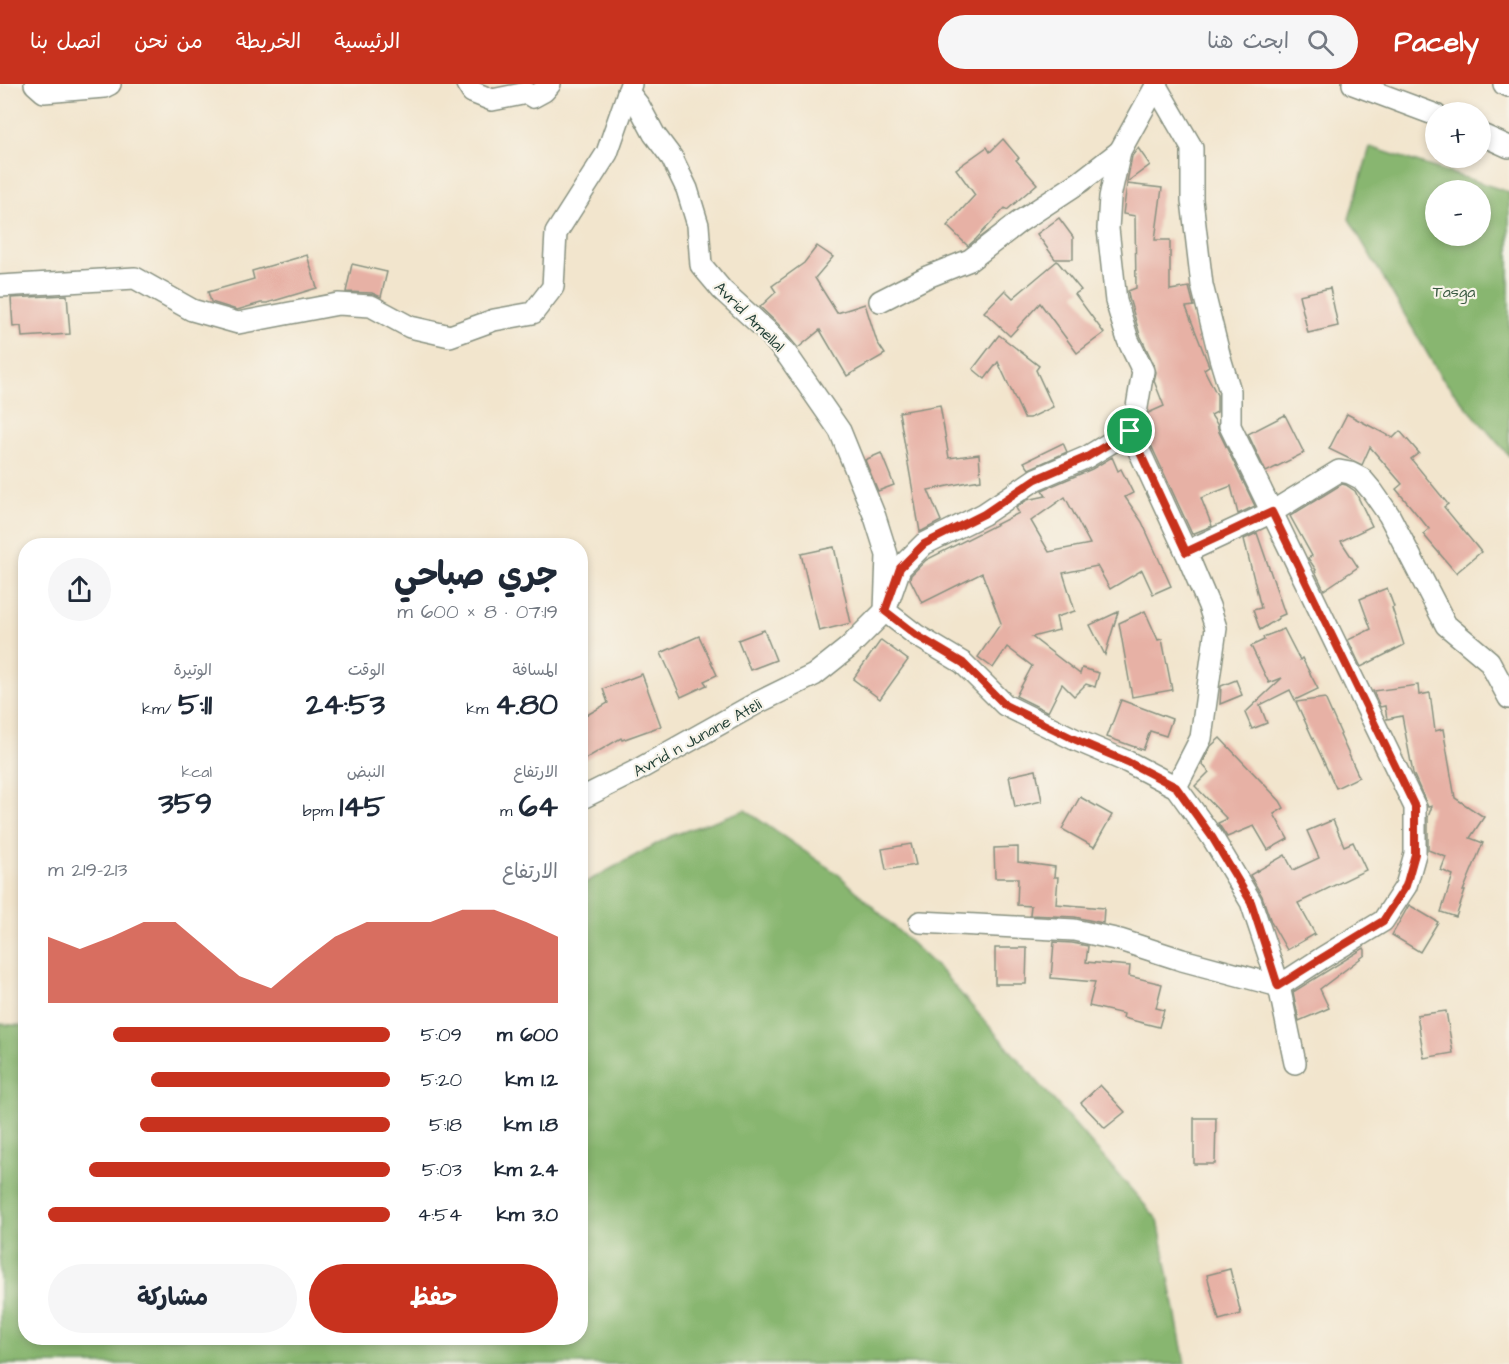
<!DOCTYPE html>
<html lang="ar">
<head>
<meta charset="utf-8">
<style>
  :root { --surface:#fff; --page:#f6f6f7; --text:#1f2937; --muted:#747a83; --accent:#c8321e }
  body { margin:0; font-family:"Architects Daughter","Playpen Sans Arabic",sans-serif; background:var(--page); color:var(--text); direction:rtl; height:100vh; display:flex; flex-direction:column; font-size:22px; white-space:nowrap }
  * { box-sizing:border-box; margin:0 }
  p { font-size:20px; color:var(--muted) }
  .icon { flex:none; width:33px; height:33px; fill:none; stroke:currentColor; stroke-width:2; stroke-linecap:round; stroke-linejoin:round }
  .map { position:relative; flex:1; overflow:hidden; direction:ltr }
  .sheet { position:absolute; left:18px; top:454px; width:570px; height:807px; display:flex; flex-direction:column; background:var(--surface); border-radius:24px; box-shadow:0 3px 9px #0003; direction:rtl }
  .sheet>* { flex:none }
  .buttons { position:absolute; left:1425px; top:18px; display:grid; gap:12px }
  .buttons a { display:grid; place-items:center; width:66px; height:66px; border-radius:50%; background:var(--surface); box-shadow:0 3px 9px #0003; font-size:30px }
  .pin { position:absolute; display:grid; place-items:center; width:51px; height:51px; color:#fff; margin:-26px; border:3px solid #fff; border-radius:50%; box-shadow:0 2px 6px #0007 }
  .round { display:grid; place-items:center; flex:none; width:63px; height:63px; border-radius:32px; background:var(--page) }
  .headline { display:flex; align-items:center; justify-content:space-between; height:102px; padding:0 30px }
  h1 { font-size:33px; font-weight:700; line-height:45px }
  .stats { display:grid; grid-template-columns:repeat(3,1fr); gap:9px; height:102px; padding:6px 30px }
  .stats div { display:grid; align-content:center }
  .stats b { font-size:30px; font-weight:700 }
  .stats small { font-size:16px; font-weight:400 }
  .stats p { font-size:16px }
  .chart { height:168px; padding:12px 30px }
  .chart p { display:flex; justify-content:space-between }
  .chart svg { width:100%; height:108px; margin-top:6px; fill:var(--accent); opacity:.7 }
  .button { display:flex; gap:12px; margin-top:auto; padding:12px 30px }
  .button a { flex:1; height:69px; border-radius:36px; background:var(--accent); color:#fff; font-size:24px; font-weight:700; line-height:69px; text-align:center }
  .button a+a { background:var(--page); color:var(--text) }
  ul { padding:0 30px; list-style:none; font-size:20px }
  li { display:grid; grid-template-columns:96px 72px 1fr; align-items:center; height:45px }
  li i { height:15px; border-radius:8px; background:var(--accent) }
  header { display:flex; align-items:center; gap:36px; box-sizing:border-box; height:84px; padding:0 30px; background:var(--accent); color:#fff }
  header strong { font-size:28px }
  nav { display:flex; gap:33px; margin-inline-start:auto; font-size:21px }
  .search { width:420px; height:54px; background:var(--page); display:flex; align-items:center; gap:15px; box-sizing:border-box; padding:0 21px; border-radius:33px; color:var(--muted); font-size:22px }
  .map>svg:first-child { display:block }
  .forest { fill:#88b66f; stroke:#547a52; stroke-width:1.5; fill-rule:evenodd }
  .building { fill:#e7b1a5; fill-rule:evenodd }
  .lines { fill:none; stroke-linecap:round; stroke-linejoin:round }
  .minor-casing { stroke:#889180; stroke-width:24 }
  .minor { stroke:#fff; stroke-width:21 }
  .route-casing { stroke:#fff; stroke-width:12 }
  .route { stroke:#c8321e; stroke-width:8 }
  .labels { text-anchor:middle; stroke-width:4.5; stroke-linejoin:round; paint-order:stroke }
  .park-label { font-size:16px; fill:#3b5b43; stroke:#f7f3e8 }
  .street-label { font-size:16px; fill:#1f3d34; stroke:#f7f3e8 }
</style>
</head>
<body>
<header>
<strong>Pacely</strong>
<div class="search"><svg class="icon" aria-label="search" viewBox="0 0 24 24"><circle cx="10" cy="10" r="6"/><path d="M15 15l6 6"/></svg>ابحث هنا</div>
<nav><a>الرئيسية</a><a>الخريطة</a><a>من نحن</a><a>اتصل بنا</a></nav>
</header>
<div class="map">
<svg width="1509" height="1280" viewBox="0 0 1509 1280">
  <rect width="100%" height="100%" fill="#f7f3e8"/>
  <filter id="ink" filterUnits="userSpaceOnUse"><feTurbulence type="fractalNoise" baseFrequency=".0167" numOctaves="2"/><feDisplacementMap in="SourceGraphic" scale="12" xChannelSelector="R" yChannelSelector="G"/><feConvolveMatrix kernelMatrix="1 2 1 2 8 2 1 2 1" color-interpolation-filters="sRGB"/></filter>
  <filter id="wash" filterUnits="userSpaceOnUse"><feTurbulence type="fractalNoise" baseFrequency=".008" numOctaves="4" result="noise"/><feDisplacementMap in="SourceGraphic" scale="24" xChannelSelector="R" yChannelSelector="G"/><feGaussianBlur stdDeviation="1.35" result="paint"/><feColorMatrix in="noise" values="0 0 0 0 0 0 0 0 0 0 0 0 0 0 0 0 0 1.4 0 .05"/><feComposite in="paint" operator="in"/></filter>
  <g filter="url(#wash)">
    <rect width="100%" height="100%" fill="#f2e5cd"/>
    <g class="forest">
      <path d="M1370,63L1509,108V372L1441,293L1349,135ZM1436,106H1480V152H1436Z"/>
      <polygon points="745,726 839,791 942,888 1158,1136 1185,1280 0,1280 0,940 25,942 26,1254 580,1254 581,801 671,752"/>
    </g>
    <g id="blocks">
      <g class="building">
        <polygon points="1003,55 1019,74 1016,76 1037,100 1007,126 1005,124 976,155 968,162 947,142 975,111 956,85 987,63 990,68"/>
        <polygon points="1138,64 1150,81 1127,98 1132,72"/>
        <polygon points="1127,100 1162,104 1155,156 1170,156 1170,206 1189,203 1194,222 1186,223 1209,282 1204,285 1217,311 1217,328 1211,331 1217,340 1219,348 1255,422 1238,430 1231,402 1201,414 1212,442 1192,450 1144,346 1148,329 1164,322 1154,297 1156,288 1154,281 1140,251 1129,214 1128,207 1136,204 1135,132 1123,130"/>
        <polygon points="1059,134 1073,153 1073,175 1055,175 1037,150"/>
        <polygon points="817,162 833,173 815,194 837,229 865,220 877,258 885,270 847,292 820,246 798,264 778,240 760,223 776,208 772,202 804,179"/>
        <polygon points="307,171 317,204 267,219 261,219 237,226 211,218 208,208 254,195 252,187"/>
        <polygon points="1057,177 1081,206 1075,210 1104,249 1077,269 1040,219 1010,252 984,228 1005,206 1013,214"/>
        <polygon points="352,180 387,188 381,213 372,209 346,208"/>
        <polygon points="1330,204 1338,242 1308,249 1299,211"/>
        <polygon points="67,211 70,250 22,253 21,242 13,243 11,214"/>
        <polygon points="999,251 1039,282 1036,286 1053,323 1030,334 1024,334 998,278 985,295 973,285"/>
        <polygon points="940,321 949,374 979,370 981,396 968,398 928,406 941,437 920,448 899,328"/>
        <polygon points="1347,330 1393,354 1400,347 1419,369 1411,375 1448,420 1444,423 1481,468 1456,489 1423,450 1429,445 1396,405 1402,400 1370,363 1362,381 1329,365"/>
        <polygon points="1285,331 1304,369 1266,388 1248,350"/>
        <polygon points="1063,359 1067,368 1029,385 1024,378"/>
        <polygon points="881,369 894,401 878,407 865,376"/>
        <path d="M1112,373L1118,387L1121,385L1133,409L1125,413L1142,438L1171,502L1153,510L1142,486L1110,505L1097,482L1063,489L1075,527L1056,533L1059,546L1032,553L1080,590L1082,584L1099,589L1095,603L1086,600L1074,612L1062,600L1048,628L1016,612L1032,582L1007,563L993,584L978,573L1001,539L982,489L922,519L910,495L911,491L926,476L1019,429L1016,424L1027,416L1046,412L1042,406L1092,385ZM1065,413L1090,460L1049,468L1031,437Z"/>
        <polygon points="1342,400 1346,401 1355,407 1372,442 1341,457 1358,483 1324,506 1315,487 1316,486 1308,474 1312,472 1290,432"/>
        <polygon points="1257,449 1285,530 1278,533 1279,534 1260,546 1253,526 1261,524 1244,455"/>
        <polygon points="834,463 851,539 819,547 801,470"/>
        <polygon points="1387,504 1394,523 1392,524 1404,561 1361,583 1348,556 1371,545 1360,515"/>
        <polygon points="1145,527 1158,556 1162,555 1172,606 1132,613 1119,539"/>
        <polygon points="1118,528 1105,571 1090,541"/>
        <polygon points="1284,545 1300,576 1302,574 1318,605 1295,616 1290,606 1260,621 1267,639 1252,645 1245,629 1282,594 1269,599 1251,562 1264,556 1263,553"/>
        <polygon points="764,546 776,576 750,586 738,556"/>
        <polygon points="699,552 717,591 704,597 707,601 681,613 661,569"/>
        <polygon points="881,556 908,576 880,615 853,595"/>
        <polygon points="642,590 661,642 622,656 621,654 580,678 580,635 608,619 603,605"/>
        <polygon points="1236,596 1242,611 1220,620 1221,602"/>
        <polygon points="1418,601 1419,611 1430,609 1435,647 1443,645 1455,714 1484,733 1470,754 1483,759 1463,807 1465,807 1456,833 1441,828 1453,791 1441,786 1446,773 1428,766 1428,733 1432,722 1428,723 1413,689 1402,632 1387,635 1385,622 1380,623 1373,607"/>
        <polygon points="1325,614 1341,650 1340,651 1359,693 1336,704 1296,618"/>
        <polygon points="1121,616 1172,635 1166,652 1150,647 1143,666 1107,653"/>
        <polygon points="1220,654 1280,717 1284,724 1274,730 1288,755 1268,766 1254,742 1227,753 1218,739 1227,735 1195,702 1209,688 1202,680 1211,662"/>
        <polygon points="1036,686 1042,717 1015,723 1009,692"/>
        <polygon points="1080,713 1112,731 1094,763 1062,745"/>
        <polygon points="1333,736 1344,762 1353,758 1366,786 1298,819 1315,850 1287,866 1271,838 1262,812 1250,791 1285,771 1293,786 1319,774 1307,747"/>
        <polygon points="911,760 916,781 886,786 882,765"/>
        <polygon points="1018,763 1018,778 1055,783 1054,793 1058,793 1056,820 1104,824 1103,839 1075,833 1030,831 1031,822 1017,821 1018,794 995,794 994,764"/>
        <polygon points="1409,821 1438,838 1420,868 1392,851"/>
        <polygon points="1054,858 1072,859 1088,862 1086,878 1130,882 1129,892 1162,900 1156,924 1164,926 1159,943 1123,934 1124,930 1089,922 1095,898 1051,894"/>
        <polygon points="995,864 1027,864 1026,900 995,900"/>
        <polygon points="1364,864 1365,866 1365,871 1320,905 1329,924 1299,937 1293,908"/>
        <polygon points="1446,927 1453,969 1424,974 1417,931"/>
        <polygon points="1100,1001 1125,1028 1105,1044 1081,1019"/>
        <polygon points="1194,1034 1216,1034 1215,1080 1194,1080"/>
        <polygon points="1230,1185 1241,1230 1219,1236 1207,1191"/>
      </g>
    </g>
  </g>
  <g filter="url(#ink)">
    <use href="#blocks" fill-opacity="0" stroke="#889180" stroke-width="1.5"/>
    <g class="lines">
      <g class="minor-casing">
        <g id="minor">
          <polyline points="35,0 44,8 104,3 110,0"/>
          <polyline points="467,0 472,8 492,16 527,9 533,13 544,7 550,0"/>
          <polyline points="1353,0 1436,31"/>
          <polyline points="1504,0 1509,2"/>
          <polyline points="628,8 639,22 654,50 672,74 687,105 698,141 701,181 722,206 768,248 788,272 840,347 875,433 887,471 885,527 916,551 963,579 1005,621 1074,655 1128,678 1176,703 1212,753 1251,818 1279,902 1295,979"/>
          <polyline points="1480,50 1509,63"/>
          <polyline points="0,202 135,194 192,226 238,239 338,220 371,222 410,243 450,252 494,236 533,229 553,203 556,149 607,69 631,0"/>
          <polyline points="880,217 927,193 970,176 1019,138 1080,98 1120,67"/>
          <polyline points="1130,347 1186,468 1209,522 1216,544 1201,654 1176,703"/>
          <polyline points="1186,468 1272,428 1339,387 1350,389 1362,395 1373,408 1389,431 1446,541 1489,577 1509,614"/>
          <polyline points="580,715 634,688 757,619 814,591 848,564 885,527 900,484 924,460 984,430 1036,395 1087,373 1130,347 1137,323 1143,287 1128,256 1116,217 1108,145 1110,113 1120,67 1156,2 1156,0"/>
          <polyline points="920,838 1074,846 1120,856 1182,876 1279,902 1322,874 1383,837 1406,802 1415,770 1415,723 1230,342 1230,307 1220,274 1202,201 1192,116 1192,64 1156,2"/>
        </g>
      </g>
      <use href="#minor" class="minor"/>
    </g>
  </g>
  <g class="lines" filter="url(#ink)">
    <g class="route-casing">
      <polygon id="route" points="1130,347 1186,468 1272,428 1415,723 1415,770 1406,802 1383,837 1322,874 1278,902 1251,818 1212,753 1176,703 1128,678 1074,655 1005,621 963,579 916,551 885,527 900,484 924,460 984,430 1036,395 1087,373"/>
    </g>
    <use href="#route" class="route"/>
  </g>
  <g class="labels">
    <g class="park-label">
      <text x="1454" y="213">Tasga</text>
    </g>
    <g class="street-label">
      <text transform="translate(750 232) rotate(45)" y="6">Avrid Amellal</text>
      <text transform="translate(697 653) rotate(-29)" y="6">Avrid n Junane Atɛli</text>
    </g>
  </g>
</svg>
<div class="buttons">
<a>+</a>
<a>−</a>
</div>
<div class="pin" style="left:1130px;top:347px;background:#1e9e55"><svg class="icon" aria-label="arrive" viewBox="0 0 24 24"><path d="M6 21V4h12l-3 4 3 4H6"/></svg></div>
<section class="sheet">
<div class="headline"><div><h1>جري صباحي</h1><p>07:19 · 8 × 600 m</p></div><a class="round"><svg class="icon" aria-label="share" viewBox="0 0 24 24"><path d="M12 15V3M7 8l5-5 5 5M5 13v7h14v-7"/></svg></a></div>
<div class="stats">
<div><p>المسافة</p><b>4.80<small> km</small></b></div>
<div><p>الوقت</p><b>24:53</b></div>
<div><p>الوتيرة</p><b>5:11<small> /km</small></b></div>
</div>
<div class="stats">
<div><p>الارتفاع</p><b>64<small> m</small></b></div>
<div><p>النبض</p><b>145<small> bpm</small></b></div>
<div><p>kcal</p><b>359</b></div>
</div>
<div class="chart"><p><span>الارتفاع</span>213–219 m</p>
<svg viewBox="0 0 160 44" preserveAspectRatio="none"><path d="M0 44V17L10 22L20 17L30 11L40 11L50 22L60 33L70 38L80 27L90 17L100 11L110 11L120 11L130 6L140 6L150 11L160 17V44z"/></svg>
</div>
<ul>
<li><b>600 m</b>5:09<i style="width:81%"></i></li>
<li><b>1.2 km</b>5:20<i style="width:70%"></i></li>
<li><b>1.8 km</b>5:18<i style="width:73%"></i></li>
<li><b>2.4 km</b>5:03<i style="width:88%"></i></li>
<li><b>3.0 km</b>4:54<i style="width:100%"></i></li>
</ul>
<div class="button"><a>حفظ</a><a>مشاركة</a></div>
</section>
</div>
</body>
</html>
